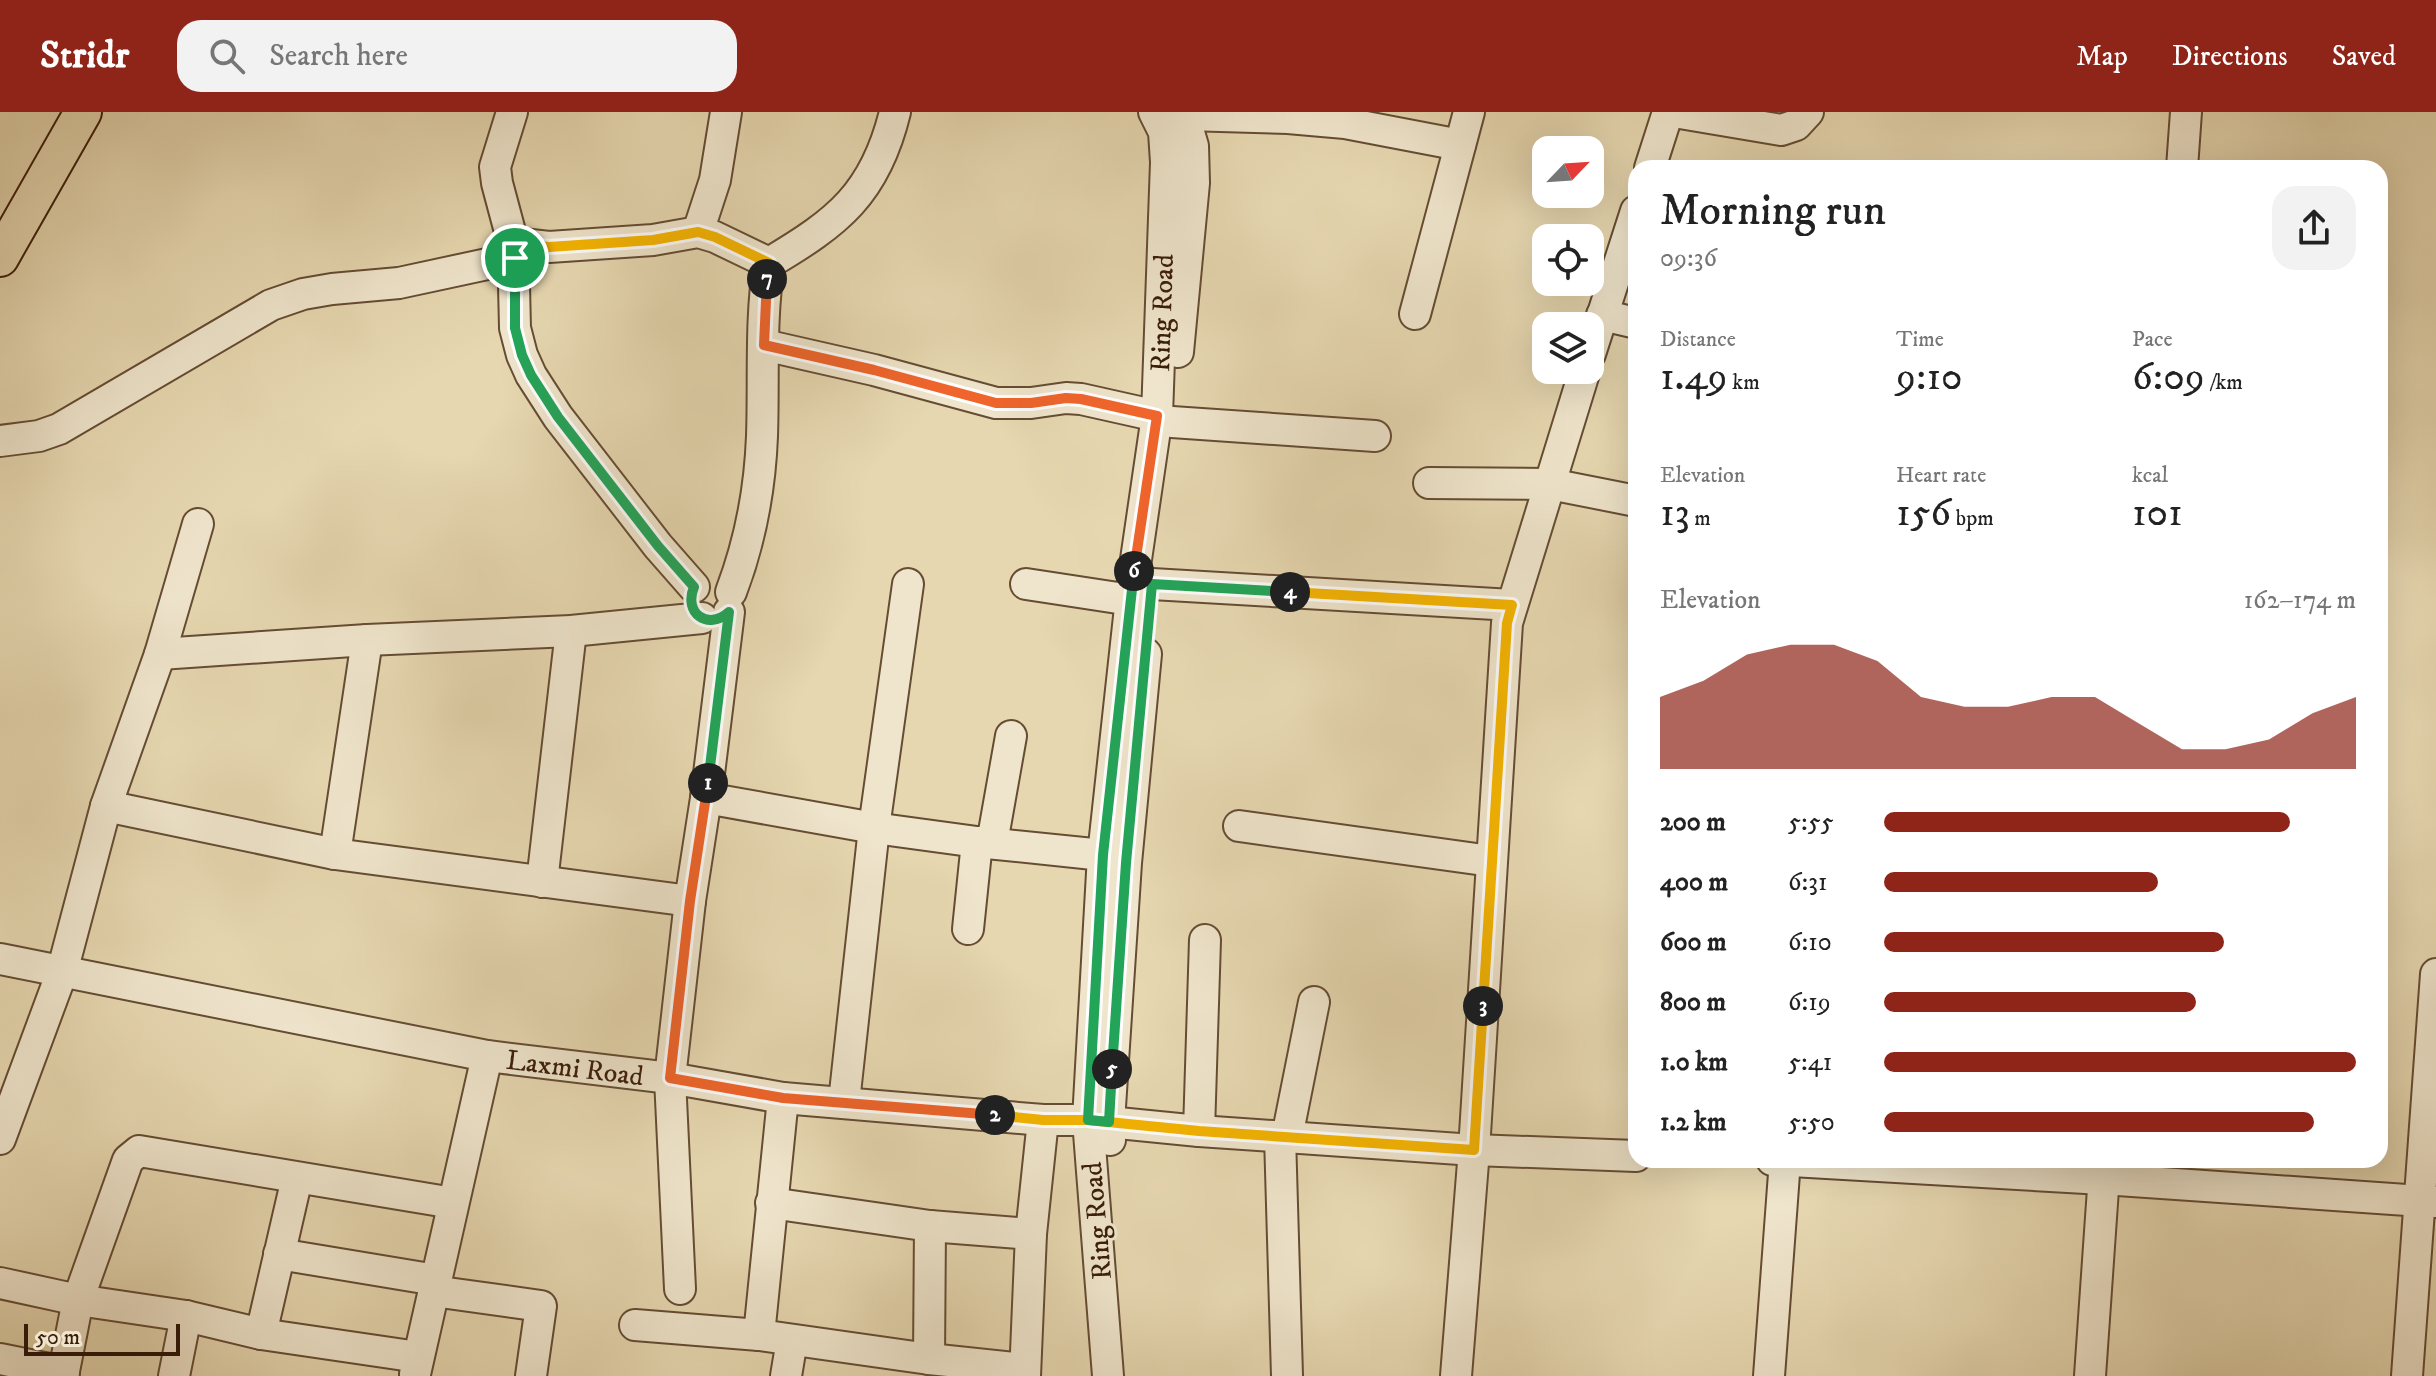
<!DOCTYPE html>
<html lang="en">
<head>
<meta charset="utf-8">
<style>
  :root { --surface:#fff; --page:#f2f2f2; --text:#222; --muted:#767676; --accent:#8f2418 }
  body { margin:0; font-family:"IM FELL DW Pica",serif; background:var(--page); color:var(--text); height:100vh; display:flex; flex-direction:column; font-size:30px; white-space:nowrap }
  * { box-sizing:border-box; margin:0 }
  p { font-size:26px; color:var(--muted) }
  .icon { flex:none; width:44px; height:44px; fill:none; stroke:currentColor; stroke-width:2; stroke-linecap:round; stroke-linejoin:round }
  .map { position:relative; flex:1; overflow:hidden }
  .drawer { position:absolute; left:1628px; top:48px; width:760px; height:1008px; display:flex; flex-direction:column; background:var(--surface); border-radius:24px; box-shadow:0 8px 32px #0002 }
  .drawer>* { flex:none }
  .needle { width:52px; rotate:65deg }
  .fabs { position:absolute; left:1532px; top:24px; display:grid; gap:16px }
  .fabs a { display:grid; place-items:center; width:72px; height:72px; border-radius:16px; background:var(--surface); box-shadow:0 8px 32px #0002; font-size:40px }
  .scale { position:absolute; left:24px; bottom:20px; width:156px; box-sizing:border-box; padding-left:8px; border:4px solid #3a1d09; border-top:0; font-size:22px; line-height:28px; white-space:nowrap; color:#3a1d09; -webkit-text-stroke:6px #efe5cc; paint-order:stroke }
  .pin { position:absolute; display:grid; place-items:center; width:68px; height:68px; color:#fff; margin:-34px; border:4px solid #fff; border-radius:50%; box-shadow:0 2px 8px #0007 }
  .km { position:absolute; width:40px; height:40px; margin:-20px; border-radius:50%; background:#222; color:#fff; font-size:22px; line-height:40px; text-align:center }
  .round { display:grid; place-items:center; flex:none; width:84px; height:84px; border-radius:24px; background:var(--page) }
  .headline { display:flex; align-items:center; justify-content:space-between; height:136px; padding:0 32px }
  h1 { font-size:44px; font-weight:600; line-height:60px }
  .metrics { display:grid; grid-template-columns:repeat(3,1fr); gap:12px; height:136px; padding:8px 32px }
  .metrics div { display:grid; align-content:center }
  .metrics b { font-size:40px; font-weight:600 }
  .metrics small { font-size:22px; font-weight:400 }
  .metrics p { font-size:22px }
  .chart { height:224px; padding:16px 32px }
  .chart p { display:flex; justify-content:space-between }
  .chart svg { width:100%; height:144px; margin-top:8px; fill:var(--accent); opacity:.7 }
  ul { padding:0 32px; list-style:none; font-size:26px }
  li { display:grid; grid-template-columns:128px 96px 1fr; align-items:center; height:60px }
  li i { height:20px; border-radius:10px; background:var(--accent) }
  header { display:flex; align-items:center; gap:48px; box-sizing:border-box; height:112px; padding:0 40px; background:var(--accent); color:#fff }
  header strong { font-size:38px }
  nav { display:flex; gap:44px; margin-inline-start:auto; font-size:28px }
  .search { width:560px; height:72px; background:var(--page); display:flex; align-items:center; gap:20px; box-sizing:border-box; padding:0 28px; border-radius:24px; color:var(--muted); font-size:30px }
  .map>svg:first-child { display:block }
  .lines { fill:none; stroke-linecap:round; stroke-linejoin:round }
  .minor-casing { stroke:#654c33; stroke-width:34 }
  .major-casing { stroke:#3a1d09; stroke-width:40 }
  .minor { stroke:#efe5cc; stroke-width:30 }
  .major { stroke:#e6d7b0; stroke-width:36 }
  .split-1-casing { stroke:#fff; stroke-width:16 }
  .split-2-casing { stroke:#fff; stroke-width:16 }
  .split-3-casing { stroke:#fff; stroke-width:16 }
  .split-4-casing { stroke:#fff; stroke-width:16 }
  .split-5-casing { stroke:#fff; stroke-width:16 }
  .split-6-casing { stroke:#fff; stroke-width:16 }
  .split-7-casing { stroke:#fff; stroke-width:16 }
  .split-8-casing { stroke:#fff; stroke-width:16 }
  .split-1 { stroke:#22a559; stroke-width:10 }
  .split-2 { stroke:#f0652b; stroke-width:10 }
  .split-3 { stroke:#f5b400; stroke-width:10 }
  .split-4 { stroke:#f5b400; stroke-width:10 }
  .split-5 { stroke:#22a559; stroke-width:10 }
  .split-6 { stroke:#22a559; stroke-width:10 }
  .split-7 { stroke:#f0652b; stroke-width:10 }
  .split-8 { stroke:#f5b400; stroke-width:10 }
  .labels { text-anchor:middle; stroke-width:6; stroke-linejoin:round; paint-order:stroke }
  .street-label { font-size:28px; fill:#3a1d09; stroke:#efe5cc }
</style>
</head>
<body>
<header>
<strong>Stridr</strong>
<div class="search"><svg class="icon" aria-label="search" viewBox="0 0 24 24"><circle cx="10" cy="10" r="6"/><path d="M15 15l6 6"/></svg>Search here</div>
<nav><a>Map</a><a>Directions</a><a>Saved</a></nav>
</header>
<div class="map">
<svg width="2436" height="1264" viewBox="0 0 2436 1264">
  <rect width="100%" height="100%" fill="#e6d7b0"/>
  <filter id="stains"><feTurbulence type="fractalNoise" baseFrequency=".0025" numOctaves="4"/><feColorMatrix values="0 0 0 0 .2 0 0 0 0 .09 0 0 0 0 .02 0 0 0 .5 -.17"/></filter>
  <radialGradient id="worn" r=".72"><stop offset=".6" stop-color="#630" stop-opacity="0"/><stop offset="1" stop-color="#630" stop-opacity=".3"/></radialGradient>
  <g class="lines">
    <g class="minor-casing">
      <g id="minor">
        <polyline points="512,0 495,55 497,71 513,131 515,216 522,243 531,263 558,305 658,434 694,475"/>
        <polyline points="1674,0 1781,18 1796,13 1808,0"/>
        <polyline points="1185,3 1288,6 1345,11 1460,33"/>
        <polyline points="1650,56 1668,0"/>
        <polyline points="2182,56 2186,0"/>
        <polyline points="698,120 715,68 726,0"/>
        <path d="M513,131L549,135L653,128L698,120L715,125L769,151C838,110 875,82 895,0"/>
        <polyline points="1415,202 1469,0"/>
        <polyline points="1602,203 1636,211"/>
        <polyline points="764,233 874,258 996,291 1031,291 1066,286 1081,287 1157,304"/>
        <polyline points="1178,240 1194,71 1193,34 1183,0"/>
        <polyline points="1590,242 1636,99"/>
        <polyline points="1172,310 1375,324"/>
        <polyline points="0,329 39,324 59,317 271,193 303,182 332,177 399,171 515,146"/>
        <polyline points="1429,371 1550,372 1636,389"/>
        <polyline points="1026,472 1131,488"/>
        <polyline points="1152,472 1512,493"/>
        <path d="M731,480C750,430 760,377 762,324C764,266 760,208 769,151"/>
        <polyline points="160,542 367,528 571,519 702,506"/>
        <polyline points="706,686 874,716 977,730 1103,743"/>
        <polyline points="106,694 335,742 690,789"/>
        <polyline points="1239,714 1491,749"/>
        <polyline points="992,731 1011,624"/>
        <polyline points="335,742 367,528"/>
        <polyline points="542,770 571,519"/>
        <polyline points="968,817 977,730"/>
        <polyline points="0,847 487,944 670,966 783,986 1043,1008 1088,1008 1199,1019 1474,1038 1636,1044"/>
        <polyline points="844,990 874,716 908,472"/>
        <polyline points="1199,1019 1205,828"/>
        <polyline points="1280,1024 1287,1264"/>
        <polyline points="1287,1025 1314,890"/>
        <polyline points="0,1027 62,860 106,694 160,542 198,412"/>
        <polyline points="1110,1028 1109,1010 1126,751 1146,542"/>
        <polyline points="1772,1048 2103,1067 2436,1090"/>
        <polyline points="771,1091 930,1114 1031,1122"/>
        <polyline points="279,1142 436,1168"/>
        <polyline points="0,1171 78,1188 186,1204 261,1222 418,1245"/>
        <polyline points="680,1177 670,966 690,789 706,686 729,500"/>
        <polyline points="433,1179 541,1194 531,1264"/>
        <polyline points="635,1213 759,1223 929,1247 1025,1257"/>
        <polyline points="261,1222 297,1066"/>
        <polyline points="759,1223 783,986"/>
        <polyline points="0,1247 64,1260"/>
        <polyline points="929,1247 930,1114"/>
        <polyline points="415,1262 487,944"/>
        <polyline points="63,1264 78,1188 128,1048 139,1039 453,1091"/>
        <polyline points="174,1264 186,1204"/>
        <polyline points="786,1264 792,1228"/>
        <polyline points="1025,1264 1031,1122 1043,1008"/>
        <polyline points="1108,1264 1088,1008 1103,743 1133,468 1157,304 1166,50 1164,20 1154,0"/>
        <polyline points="1456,1264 1474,1038 1507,511 1585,258"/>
        <polyline points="1769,1264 1785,1048"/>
        <polyline points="2090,1264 2105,1048"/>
        <polyline points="2407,1264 2436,862"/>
      </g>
    </g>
    <g class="major-casing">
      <polyline id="major" points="0,146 83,0"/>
    </g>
    <use href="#minor" class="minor"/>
    <use href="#major" class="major"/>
  </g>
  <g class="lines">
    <g class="split-1-casing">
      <path id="split-1" d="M515,146V216L522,243L531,263L558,305L658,434L694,475C683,501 708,519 729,500L708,671"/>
    </g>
    <g class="split-2-casing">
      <polyline id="split-2" points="708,671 690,789 670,966 783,986 995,1003"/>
    </g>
    <g class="split-3-casing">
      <polyline id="split-3" points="995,1003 1043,1008 1088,1008 1199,1019 1474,1038 1483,894"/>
    </g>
    <g class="split-4-casing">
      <polyline id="split-4" points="1290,480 1512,493 1507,511 1483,894"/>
    </g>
    <g class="split-5-casing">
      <polyline id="split-5" points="1112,957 1126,751 1152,472 1290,480"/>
    </g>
    <g class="split-6-casing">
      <polyline id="split-6" points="1112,957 1109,1010 1088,1008 1103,743 1134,459"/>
    </g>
    <g class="split-7-casing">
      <polyline id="split-7" points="767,167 764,233 874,258 996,291 1031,291 1066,286 1081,287 1157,304 1134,459"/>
    </g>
    <g class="split-8-casing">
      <polyline id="split-8" points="515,146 513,131 549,135 653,128 698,120 715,125 769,151 767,167"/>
    </g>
    <use href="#split-1" class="split-1"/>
    <use href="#split-2" class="split-2"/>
    <use href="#split-3" class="split-3"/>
    <use href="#split-4" class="split-4"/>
    <use href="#split-5" class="split-5"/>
    <use href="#split-6" class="split-6"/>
    <use href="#split-7" class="split-7"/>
    <use href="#split-8" class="split-8"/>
  </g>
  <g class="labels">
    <g class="street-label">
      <text transform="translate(1161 201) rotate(-88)" y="10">Ring Road</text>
      <text transform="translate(575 955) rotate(7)" y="10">Laxmi Road</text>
      <text transform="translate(1096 1109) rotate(-95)" y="10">Ring Road</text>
    </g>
  </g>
  <rect width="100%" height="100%" filter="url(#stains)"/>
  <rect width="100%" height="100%" fill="url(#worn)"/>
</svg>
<div class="fabs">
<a><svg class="needle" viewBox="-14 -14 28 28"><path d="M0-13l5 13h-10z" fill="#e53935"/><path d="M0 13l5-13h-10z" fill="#767676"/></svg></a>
<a><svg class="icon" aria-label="locate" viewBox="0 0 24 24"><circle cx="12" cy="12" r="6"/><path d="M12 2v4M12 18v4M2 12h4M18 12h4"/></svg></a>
<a><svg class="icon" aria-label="layers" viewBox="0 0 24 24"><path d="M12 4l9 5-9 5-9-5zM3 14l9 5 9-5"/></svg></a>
</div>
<div class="scale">50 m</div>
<div class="pin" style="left:515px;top:146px;background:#1e9e55"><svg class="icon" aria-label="arrive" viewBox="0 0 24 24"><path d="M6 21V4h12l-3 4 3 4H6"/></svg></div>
<b class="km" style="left:708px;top:671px">1</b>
<b class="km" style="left:995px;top:1003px">2</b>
<b class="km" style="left:1483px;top:894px">3</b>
<b class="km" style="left:1290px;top:480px">4</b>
<b class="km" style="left:1112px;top:957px">5</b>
<b class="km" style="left:1134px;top:459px">6</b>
<b class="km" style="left:767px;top:167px">7</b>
<section class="drawer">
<div class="headline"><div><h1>Morning run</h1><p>09:36</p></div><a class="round"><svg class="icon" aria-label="share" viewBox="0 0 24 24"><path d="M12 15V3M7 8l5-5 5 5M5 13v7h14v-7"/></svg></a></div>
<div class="metrics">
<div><p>Distance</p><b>1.49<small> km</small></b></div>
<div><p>Time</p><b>9:10</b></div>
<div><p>Pace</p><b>6:09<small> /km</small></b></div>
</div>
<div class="metrics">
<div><p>Elevation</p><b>13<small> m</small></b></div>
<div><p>Heart rate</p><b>156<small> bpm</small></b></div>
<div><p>kcal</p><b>101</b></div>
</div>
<div class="chart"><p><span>Elevation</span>162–174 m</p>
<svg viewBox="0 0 160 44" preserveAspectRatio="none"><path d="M0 44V22L10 17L20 9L30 6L40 6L50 11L60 22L70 25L80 25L90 22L100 22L110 30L120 38L130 38L140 35L150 27L160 22V44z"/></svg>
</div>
<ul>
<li><b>200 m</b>5:55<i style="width:86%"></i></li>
<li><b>400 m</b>6:31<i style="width:58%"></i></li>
<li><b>600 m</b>6:10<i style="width:72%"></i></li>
<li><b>800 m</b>6:19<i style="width:66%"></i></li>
<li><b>1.0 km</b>5:41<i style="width:100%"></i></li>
<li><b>1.2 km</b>5:50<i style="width:91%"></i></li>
</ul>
</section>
</div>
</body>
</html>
